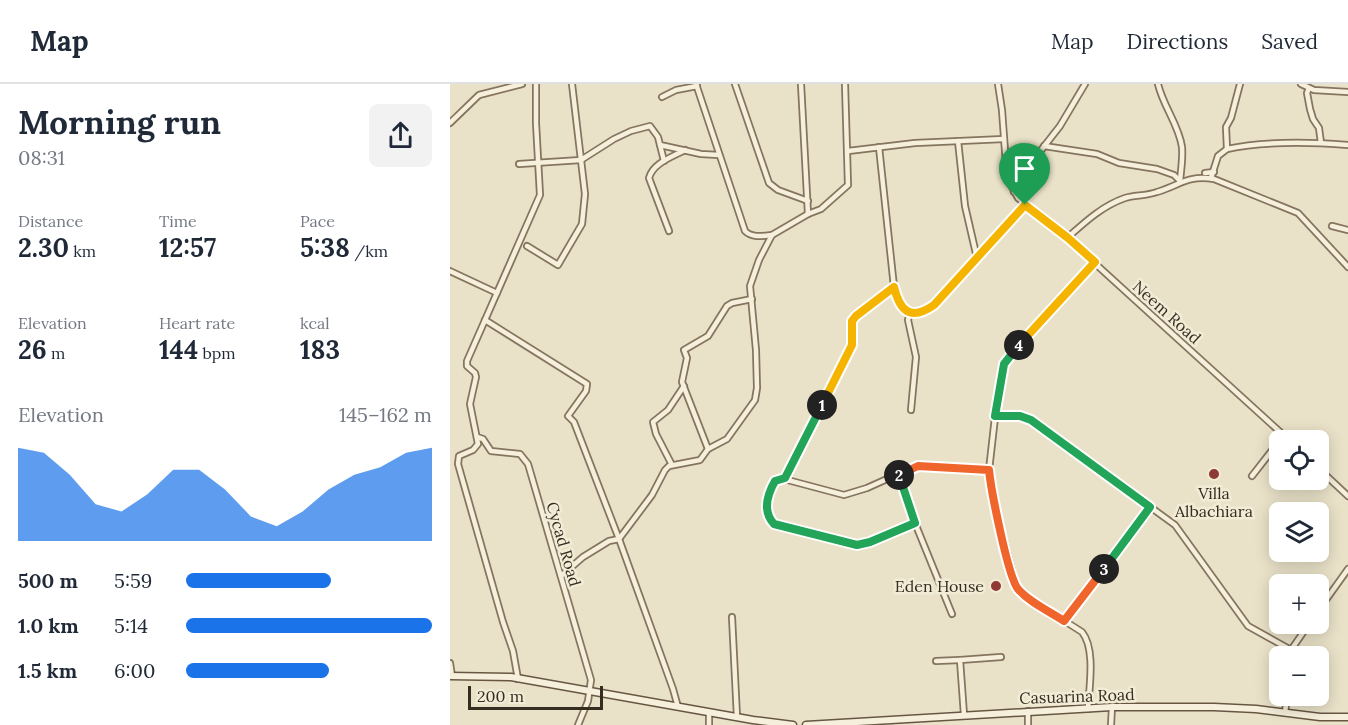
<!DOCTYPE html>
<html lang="en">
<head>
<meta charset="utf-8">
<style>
  :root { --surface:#fff; --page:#f2f2f3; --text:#1f2937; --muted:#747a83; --line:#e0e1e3; --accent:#1a73e8 }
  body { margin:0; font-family:Lora,serif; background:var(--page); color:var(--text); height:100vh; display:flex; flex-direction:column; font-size:22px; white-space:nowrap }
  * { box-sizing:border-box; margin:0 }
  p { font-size:20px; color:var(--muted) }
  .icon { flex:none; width:33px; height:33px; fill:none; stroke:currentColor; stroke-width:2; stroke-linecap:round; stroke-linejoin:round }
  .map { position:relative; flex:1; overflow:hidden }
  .details { display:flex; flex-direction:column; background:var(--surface); width:450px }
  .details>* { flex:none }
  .tools { position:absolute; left:819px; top:346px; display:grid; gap:12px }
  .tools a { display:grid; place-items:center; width:60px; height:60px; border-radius:9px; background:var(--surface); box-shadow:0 3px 15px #0003; font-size:30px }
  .scale { position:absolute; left:18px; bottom:15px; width:135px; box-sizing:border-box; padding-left:6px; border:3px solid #362d21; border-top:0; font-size:16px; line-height:21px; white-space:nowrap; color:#362d21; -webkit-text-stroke:4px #f2ecd7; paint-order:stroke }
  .pin { position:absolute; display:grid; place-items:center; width:51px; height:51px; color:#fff; margin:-62px -26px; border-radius:50% 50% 50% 0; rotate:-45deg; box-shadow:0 0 6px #0007 }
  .pin .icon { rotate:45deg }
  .km { position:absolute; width:30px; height:30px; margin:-15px; border-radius:50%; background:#222; color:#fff; font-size:16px; line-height:30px; text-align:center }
  .round { display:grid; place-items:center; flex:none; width:63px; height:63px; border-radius:9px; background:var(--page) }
  .head { display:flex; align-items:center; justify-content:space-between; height:102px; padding:0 18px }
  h1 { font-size:33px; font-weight:800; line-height:45px }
  .stats { display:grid; grid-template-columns:repeat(3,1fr); gap:9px; height:102px; padding:6px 18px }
  .stats div { display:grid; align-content:center }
  .stats b { font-size:26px; font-weight:800 }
  .stats small { font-size:16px; font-weight:400 }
  .stats p { font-size:16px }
  .chart { height:168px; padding:12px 18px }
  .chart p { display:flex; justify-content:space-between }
  .chart svg { width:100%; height:108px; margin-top:6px; fill:var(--accent); opacity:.7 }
  ul { padding:0 18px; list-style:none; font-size:20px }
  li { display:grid; grid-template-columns:96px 72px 1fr; align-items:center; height:45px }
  li i { height:15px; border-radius:8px; background:var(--accent) }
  header { display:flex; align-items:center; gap:36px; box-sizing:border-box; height:84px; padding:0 30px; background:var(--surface); border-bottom:2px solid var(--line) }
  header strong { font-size:28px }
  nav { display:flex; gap:33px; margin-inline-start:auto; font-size:21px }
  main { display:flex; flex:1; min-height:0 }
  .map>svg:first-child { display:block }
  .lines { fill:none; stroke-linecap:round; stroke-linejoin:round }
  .street-casing { stroke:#85755f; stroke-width:8 }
  .secondary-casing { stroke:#675742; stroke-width:9 }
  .street { stroke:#f6efdb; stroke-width:4.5 }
  .secondary { stroke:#f6efdb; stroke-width:6 }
  .split-1-casing { stroke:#fff; stroke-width:12 }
  .split-2-casing { stroke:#fff; stroke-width:12 }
  .split-3-casing { stroke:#fff; stroke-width:12 }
  .split-4-casing { stroke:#fff; stroke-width:12 }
  .split-5-casing { stroke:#fff; stroke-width:12 }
  .split-1 { stroke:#f5b400; stroke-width:8 }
  .split-2 { stroke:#22a559; stroke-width:8 }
  .split-3 { stroke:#f0652b; stroke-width:8 }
  .split-4 { stroke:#22a559; stroke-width:8 }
  .split-5 { stroke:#f5b400; stroke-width:8 }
  .poi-dot { fill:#8e3a35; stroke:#f2ecd7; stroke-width:2 }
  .labels { text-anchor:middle; stroke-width:5; stroke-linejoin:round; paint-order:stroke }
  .street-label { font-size:16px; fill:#362d21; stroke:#f2ecd7 }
  .poi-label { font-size:16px; fill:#362d21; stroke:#f2ecd7 }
</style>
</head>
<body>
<header>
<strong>Map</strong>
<nav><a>Map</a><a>Directions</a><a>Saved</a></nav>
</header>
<main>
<section class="details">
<div class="head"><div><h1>Morning run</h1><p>08:31</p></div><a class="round"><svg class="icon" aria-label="share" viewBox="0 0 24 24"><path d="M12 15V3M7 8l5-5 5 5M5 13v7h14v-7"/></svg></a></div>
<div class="stats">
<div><p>Distance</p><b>2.30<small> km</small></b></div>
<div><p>Time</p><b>12:57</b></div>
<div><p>Pace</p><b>5:38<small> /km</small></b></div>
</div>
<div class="stats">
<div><p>Elevation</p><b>26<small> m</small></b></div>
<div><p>Heart rate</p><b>144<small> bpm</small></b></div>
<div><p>kcal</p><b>183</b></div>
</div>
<div class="chart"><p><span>Elevation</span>145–162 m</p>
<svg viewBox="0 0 160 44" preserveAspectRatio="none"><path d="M0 44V6L10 8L20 17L30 29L40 32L50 25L60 15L70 15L80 23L90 34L100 38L110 32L120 23L130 17L140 14L150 8L160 6V44z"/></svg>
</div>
<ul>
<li><b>500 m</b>5:59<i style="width:59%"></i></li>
<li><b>1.0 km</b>5:14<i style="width:100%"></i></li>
<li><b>1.5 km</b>6:00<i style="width:58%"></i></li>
</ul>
</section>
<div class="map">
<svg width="898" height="641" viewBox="0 0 898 641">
  <rect width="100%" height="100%" fill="#eae2c8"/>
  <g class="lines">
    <g class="street-casing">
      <g id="street">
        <path d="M246,0L295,147C302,154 313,152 322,151"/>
        <polyline points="285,0 319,99 328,106 358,117"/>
        <polyline points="351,0 358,130"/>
        <polyline points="548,0 552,26 557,94 568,114 617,154 840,357"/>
        <path d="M708,0C713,22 729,41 732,63C733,74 731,86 730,97"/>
        <polyline points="851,0 864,6 898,8"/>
        <polyline points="859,4 857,9 860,25 863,35 869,44 871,59"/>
        <polyline points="212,13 226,6 247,2"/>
        <polyline points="0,39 29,11 72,0"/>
        <polyline points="508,57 515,122 527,174"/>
        <polyline points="210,61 214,77"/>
        <polyline points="594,62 647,70 669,79 707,85 724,91 730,97"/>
        <path d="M429,63L444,203C450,228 461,237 484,221L575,121"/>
        <path d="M777,65C815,57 859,58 898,61"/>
        <polyline points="398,67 465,59 554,55"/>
        <polyline points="69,80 131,76 164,55 181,47 200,42 208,53 210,61 251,70 269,71"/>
        <polyline points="755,89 764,88"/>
        <polyline points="761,94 768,72 777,65 776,43 781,34 790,0"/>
        <polyline points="564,108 574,88 610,42 635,0"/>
        <polyline points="882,142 898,146"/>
        <path d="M219,147L199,94C203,79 222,73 235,66"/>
        <path d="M617,154C635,138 652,122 675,114C685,111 696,112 707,108C731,101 736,91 764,95L848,129L898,183"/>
        <polyline points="77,162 108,181 132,140 135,110 122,0"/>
        <polyline points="0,187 47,209"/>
        <polyline points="460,228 458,236 466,273 461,326"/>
        <polyline points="35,236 137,300 136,307 118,332 124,338 169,455 223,605 228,623"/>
        <polyline points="545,332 570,332 581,336 725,441 798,542 841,566"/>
        <polyline points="27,353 33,355 41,367 70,370 78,380 141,596 138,617 128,641"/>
        <polyline points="258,365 232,298 237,274 234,266 258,252 277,222 282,219 302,215"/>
        <polyline points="222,381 206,350 203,338 218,326 234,302"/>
        <polyline points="868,384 898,412"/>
        <polyline points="448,390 465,439 502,530"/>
        <polyline points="802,392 834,351"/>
        <path d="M335,394L402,261C403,253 399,245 402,237C404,232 437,209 444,203"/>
        <polyline points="465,439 420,458 407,461 352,446 328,442 319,434 316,424 322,402 325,397 330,394 394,411 417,404 466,382 539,386"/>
        <polyline points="111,492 133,473 159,457 169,455 202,411 215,386 219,382 250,376 258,365 277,355 305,316 307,304 306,266 300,202 309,176 322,151 358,130 371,125 398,101 395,0"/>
        <polyline points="868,527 898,485"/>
        <polyline points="282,533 287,633"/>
        <polyline points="614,537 700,423"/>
        <polyline points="840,573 841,566 859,540"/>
        <polyline points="486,577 510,576"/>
        <polyline points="0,579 2,592"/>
        <polyline points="68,595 63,567 53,538 8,380 9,372 23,366 28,360 20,320 26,293 25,289 17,282 17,277 90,111 86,39 86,0"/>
        <path d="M638,625C639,604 646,565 632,548L577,513L566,502L546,426L539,386L548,307L556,276L645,179"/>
        <polyline points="259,628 259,641"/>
        <polyline points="835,629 837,612"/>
        <polyline points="514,631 510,576 551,573"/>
        <polyline points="578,641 578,627"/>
        <polyline points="661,641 662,623"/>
      </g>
    </g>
    <g class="secondary-casing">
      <g id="secondary">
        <polyline points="0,592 61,593 303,636 343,641"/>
        <polyline points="356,641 662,623 764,623 806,625 870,633 898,633"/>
      </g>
    </g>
    <use href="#street" class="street"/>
    <use href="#secondary" class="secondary"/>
  </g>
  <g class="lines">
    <g class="split-1-casing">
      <path id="split-1" d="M372,321L402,261V237L406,232L444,203C450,228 461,237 484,221L575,121"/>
    </g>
    <g class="split-2-casing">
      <path id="split-2" d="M372,321L335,394L325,397C317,411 312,427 324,440L407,461L420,458L465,439L449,391"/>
    </g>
    <g class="split-3-casing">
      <path id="split-3" d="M449,391L468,382L539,386C541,406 558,493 568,505C579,518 599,527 614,537L654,485"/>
    </g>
    <g class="split-4-casing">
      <polyline id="split-4" points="569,261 554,280 545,332 570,332 581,336 700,423 654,485"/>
    </g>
    <g class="split-5-casing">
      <polyline id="split-5" points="569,261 645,178 618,154 575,121"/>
    </g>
    <use href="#split-1" class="split-1"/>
    <use href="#split-2" class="split-2"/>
    <use href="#split-3" class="split-3"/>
    <use href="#split-4" class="split-4"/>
    <use href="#split-5" class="split-5"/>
  </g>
  <g class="poi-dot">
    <circle cx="764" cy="390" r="6"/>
    <circle cx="546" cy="502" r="6"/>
  </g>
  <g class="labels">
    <g class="street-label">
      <text transform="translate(717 228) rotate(42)" y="6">Neem Road</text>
      <text transform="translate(114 460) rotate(74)" y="6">Cycad Road</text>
      <text transform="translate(627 612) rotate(-2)" y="6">Casuarina Road</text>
    </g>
    <g class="poi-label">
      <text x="764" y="415">Villa<tspan x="764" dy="18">Albachiara</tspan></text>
      <text x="534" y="508" text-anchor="end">Eden House</text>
    </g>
  </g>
</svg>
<div class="tools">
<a><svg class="icon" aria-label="locate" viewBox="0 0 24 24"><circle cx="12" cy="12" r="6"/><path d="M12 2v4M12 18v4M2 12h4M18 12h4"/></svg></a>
<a><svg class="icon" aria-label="layers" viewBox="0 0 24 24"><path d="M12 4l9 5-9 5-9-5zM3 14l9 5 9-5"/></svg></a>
<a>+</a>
<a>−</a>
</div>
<div class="scale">200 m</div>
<div class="pin" style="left:575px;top:121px;background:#1e9e55"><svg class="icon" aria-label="arrive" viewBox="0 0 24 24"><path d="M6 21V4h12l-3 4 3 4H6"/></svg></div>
<b class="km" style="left:372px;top:321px">1</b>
<b class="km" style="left:449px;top:391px">2</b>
<b class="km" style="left:654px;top:485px">3</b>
<b class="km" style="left:569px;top:261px">4</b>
</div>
</main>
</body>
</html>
